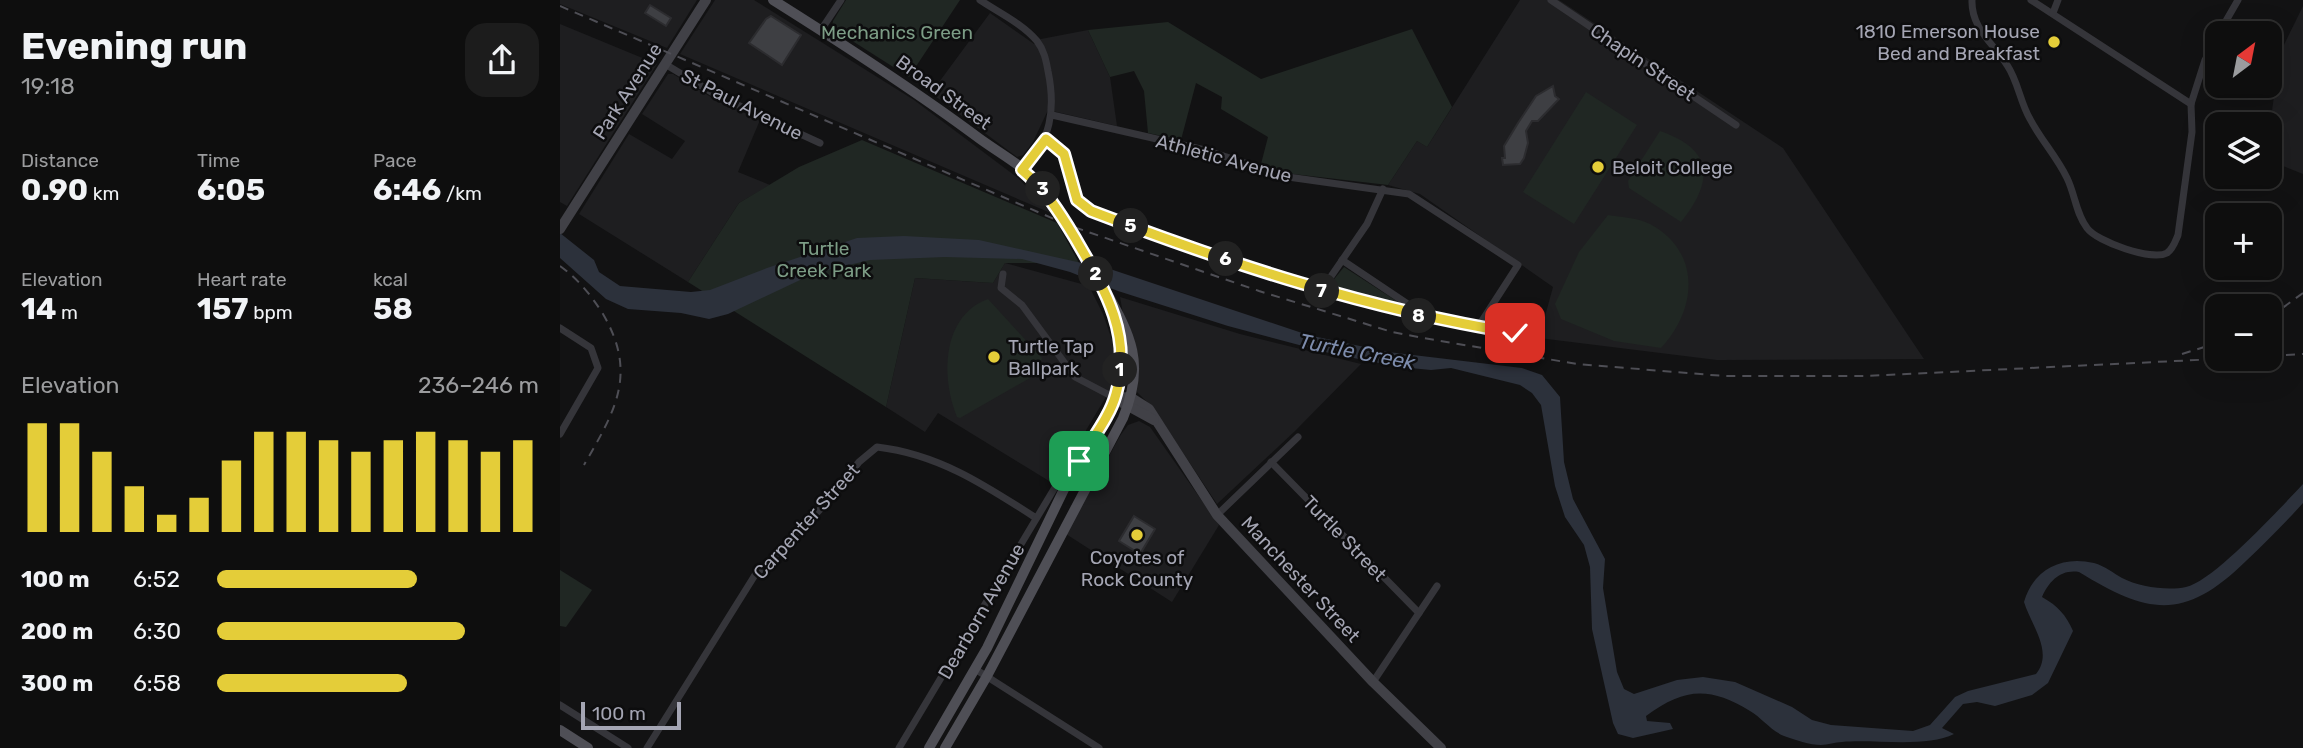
<!DOCTYPE html>
<html lang="en">
<head>
<meta charset="utf-8">
<style>
  :root { --surface:#0e0e0e; --page:#1c1c1c; --text:#f1f3f6; --muted:#9b9c9e; --line:#2e2e2e; --accent:#e4cd39 }
  body { margin:0; font-family:Rubik,sans-serif; background:var(--page); color:var(--text); height:100vh; display:flex; flex-direction:column; font-size:26px; white-space:nowrap }
  * { box-sizing:border-box; margin:0 }
  p { font-size:23px; color:var(--muted) }
  .icon { flex:none; width:38px; height:38px; fill:none; stroke:currentColor; stroke-width:2; stroke-linecap:round; stroke-linejoin:round }
  .map { position:relative; flex:1; overflow:hidden }
  .details { display:flex; flex-direction:column; background:var(--surface); width:560px }
  .details>* { flex:none }
  .needle { width:46px; rotate:32deg }
  .controls { position:absolute; left:1645px; top:21px; display:grid; gap:14px }
  .controls a { display:grid; place-items:center; width:77px; height:77px; border-radius:14px; background:var(--surface); box-shadow:0 7px 28px #0002,0 0 0 2px var(--line); font-size:35px }
  .scale { position:absolute; left:21px; bottom:18px; width:100px; box-sizing:border-box; padding-left:7px; border:4px solid #a4a5b3; border-top:0; font-size:19px; line-height:24px; white-space:nowrap; color:#a4a5b3; -webkit-text-stroke:5px #0d0d0e; paint-order:stroke }
  .pin { position:absolute; display:grid; place-items:center; width:60px; height:60px; color:#fff; margin:-30px; border-radius:14px; box-shadow:0 4px 10px #0006 }
  .km { position:absolute; width:35px; height:35px; margin:-18px; border-radius:50%; background:#222; color:#fff; font-size:19px; line-height:35px; text-align:center }
  .round { display:grid; place-items:center; flex:none; width:74px; height:74px; border-radius:21px; background:var(--page) }
  .head { display:flex; align-items:center; justify-content:space-between; height:119px; padding:0 21px }
  h1 { font-size:38px; font-weight:700; line-height:52px }
  .stats { display:grid; grid-template-columns:repeat(3,1fr); gap:10px; height:119px; padding:7px 21px }
  .stats div { display:grid; align-content:center }
  .stats b { font-size:30px; font-weight:700 }
  .stats small { font-size:19px; font-weight:400 }
  .stats p { font-size:19px }
  .chart { height:196px; padding:14px 21px }
  .chart p { display:flex; justify-content:space-between }
  .chart svg { width:100%; height:126px; margin-top:7px; stroke:var(--accent); stroke-width:6 }
  ul { padding:0 21px; list-style:none; font-size:23px }
  li { display:grid; grid-template-columns:112px 84px 1fr; align-items:center; height:52px }
  li i { height:18px; border-radius:9px; background:var(--accent) }
  main { display:flex; flex:1; min-height:0 }
  .map>svg:first-child { display:block }
  .built { fill:#1e1e20 }
  .green { fill:#202723 }
  .water { fill:#2c313b }
  .building { fill:#3e3f43; stroke:#2c2c2f; stroke-width:2 }
  .lines { fill:none; stroke-linecap:round; stroke-linejoin:round }
  .street { stroke:#35353a; stroke-width:7 }
  .secondary { stroke:#414147; stroke-width:10 }
  .primary { stroke:#4f4f56; stroke-width:10 }
  .rail { stroke:#4e4e55; stroke-width:2; stroke-dasharray:9 7; stroke-linecap:butt }
  .route-casing { stroke:#fff; stroke-width:14 }
  .route { stroke:#e4cd39; stroke-width:9 }
  .poi-dot { fill:#e4cd39; stroke:#0d0d0e; stroke-width:2.5 }
  .labels { text-anchor:middle; stroke-width:5; stroke-linejoin:round; paint-order:stroke }
  .poi-label { font-size:19px; fill:#a4a5b3; stroke:#0d0d0e; text-anchor:start }
  .park-label { font-size:19px; fill:#7c9c85; stroke:#0d0d0e }
  .street-label { font-size:19px; fill:#a4a5b3; stroke:#0d0d0e }
  .water-label { font-size:21px; font-style:italic; fill:#7d8cac; stroke:#0d0d0e }
</style>
</head>
<body>
<main>
<section class="details">
<div class="head"><div><h1>Evening run</h1><p>19:18</p></div><a class="round"><svg class="icon" aria-label="share" viewBox="0 0 24 24"><path d="M12 15V3M7 8l5-5 5 5M5 13v7h14v-7"/></svg></a></div>
<div class="stats">
<div><p>Distance</p><b>0.90<small> km</small></b></div>
<div><p>Time</p><b>6:05</b></div>
<div><p>Pace</p><b>6:46<small> /km</small></b></div>
</div>
<div class="stats">
<div><p>Elevation</p><b>14<small> m</small></b></div>
<div><p>Heart rate</p><b>157<small> bpm</small></b></div>
<div><p>kcal</p><b>58</b></div>
</div>
<div class="chart"><p><span>Elevation</span>236–246 m</p>
<svg viewBox="0 0 160 44" preserveAspectRatio="none"><path d="M5 44V6M15 44V6M25 44V16M35 44V28M45 44V38M55 44V32M65 44V19M75 44V9M85 44V9M95 44V12M105 44V16M115 44V12M125 44V9M135 44V12M145 44V16M155 44V12"/></svg>
</div>
<ul>
<li><b>100 m</b>6:52<i style="width:62%"></i></li>
<li><b>200 m</b>6:30<i style="width:77%"></i></li>
<li><b>300 m</b>6:58<i style="width:59%"></i></li>
</ul>
</section>
<div class="map">
<svg width="1743" height="748" viewBox="0 0 1743 748">
  <rect width="100%" height="100%" fill="#121213"/>
  <g class="built">
    <polygon points="0,0 137,0 107,48 0,4"/>
    <polygon points="155,0 194,0 354,100 458,178 493,214 120,54"/>
    <polygon points="960,0 999,0 1223,148 1364,359 1157,360 979,338 993,287 860,194 828,185 857,141 867,147"/>
    <polygon points="1743,6 1743,174 1710,161 1710,128 1719,55"/>
    <polygon points="430,13 474,44 481,39 528,30 550,77 557,126 488,110 473,142 463,155 457,157 371,93"/>
    <polygon points="0,24 97,64 7,206 0,202"/>
    <polygon points="108,74 113,74 154,99 200,120 178,172 210,185 179,203 128,282 19,214 69,134 112,159 125,141 82,114"/>
    <polygon points="445,263 529,286 543,314 554,346 554,372 550,390 494,484 378,413 365,432 326,407 355,278 433,283"/>
    <polygon points="560,297 680,334 801,364 735,431 657,504 594,409 577,392"/>
    <polygon points="579,421 590,427 659,525 612,602 506,534 560,436 568,425"/>
  </g>
  <g class="green">
    <polygon points="286,0 400,0 349,77 272,28 273,21"/>
    <polygon points="608,22 701,79 852,29 892,107 867,147 857,141 828,185 733,174 701,164 708,137 661,109 662,97 636,83 621,140 588,133 584,91 574,71 550,77 528,30"/>
    <polygon points="1026,92 1077,125 1014,224 963,192"/>
    <path d="M1100,131C1155,150 1153,182 1121,222L1069,188L1068,181Z"/>
    <polygon points="302,140 497,223 519,263 445,263 433,283 355,278 326,407 128,282 179,203 239,167"/>
    <path d="M1048,215C1062,217 1078,218 1090,224C1142,252 1137,310 1101,348L1054,341L1001,319L995,304L1019,252Z"/>
    <polygon points="784,267 838,302 838,305 774,289 771,283"/>
    <path d="M428,299L482,358L477,374L400,418L397,417C381,379 381,316 428,299Z"/>
    <polygon points="0,570 32,590 6,627 0,626"/>
  </g>
  <path class="water" d="M0,233L34,260L39,272L60,286L131,292L150,290L207,268L297,238L344,236L419,240L553,270L748,335L828,352L962,368L982,375L1000,397L1004,462L1013,499L1045,559L1043,588L1057,672L1064,689L1074,694L1117,680L1143,677L1175,682L1232,707L1252,720L1271,725L1353,731L1370,725L1395,697L1408,691L1476,674C1494,652 1471,625 1464,602C1473,570 1501,555 1534,563C1545,566 1553,573 1562,578C1579,587 1608,591 1626,587C1654,581 1721,507 1743,484V503C1725,523 1706,542 1686,561C1625,621 1589,615 1519,572C1501,569 1489,581 1482,597C1498,606 1506,615 1513,631L1488,683L1472,695L1435,706L1417,702L1403,704L1382,728L1394,734C1367,748 1314,739 1282,742C1275,742 1268,745 1261,745C1250,745 1235,740 1224,736C1210,730 1202,718 1190,711C1149,686 1124,688 1086,716L1087,721L1110,723L1113,729L1073,738L1058,734L1053,723L1032,629L1030,567L1024,545L1005,517L995,486L981,405L972,393L960,385L891,368L871,370L840,367L773,354L668,326L558,291L510,272L462,259L385,257L310,260L255,273L168,314L149,319L121,313L68,309L46,299L0,258Z"/>
  <g class="building">
    <polygon points="90,5 111,18 106,26 85,13"/>
    <polygon points="211,16 241,35 222,65 189,43 206,19"/>
    <polygon points="993,86 995,96 999,99 978,121 972,121 966,131 968,143 964,158 960,164 943,165 942,158 945,158 944,146 958,123 976,96"/>
    <polygon points="574,516 595,529 580,554 559,541"/>
  </g>
  <g class="lines">
    <g class="street">
      <path d="M420,0C438,12 463,24 477,41C484,50 486,60 488,71C496,110 491,141 462,170"/>
      <polyline points="991,0 1176,125"/>
      <path d="M1412,0C1411,28 1433,43 1447,65C1458,81 1460,102 1470,119C1481,140 1497,157 1507,178C1515,194 1516,214 1527,228C1537,242 1592,261 1607,253C1613,249 1615,242 1618,235L1632,132L1631,104L1645,60L1657,37"/>
      <polyline points="1471,0 1631,104"/>
      <polyline points="1493,13 1498,0"/>
      <polyline points="261,30 281,0"/>
      <polyline points="1659,33 1678,0"/>
      <polyline points="105,64 158,96 260,143"/>
      <polyline points="492,115 645,150 728,177 849,194 958,265 918,327"/>
      <path d="M486,139L504,154L517,200L531,211C669,264 809,309 955,333"/>
      <polyline points="782,260 864,315"/>
      <polyline points="443,274 441,288 462,305 515,377 555,398"/>
      <polyline points="761,291 807,224 823,189"/>
      <polyline points="0,328 31,348 38,368 0,434"/>
      <polyline points="711,462 859,613"/>
      <polyline points="657,515 738,437"/>
      <polyline points="415,669 539,748"/>
      <polyline points="813,682 877,586"/>
      <polyline points="0,705 68,748"/>
      <path d="M87,748L195,575L230,541L270,499L299,462L317,447C378,454 425,485 476,518"/>
      <polyline points="339,748 497,484 509,479"/>
    </g>
    <g class="secondary">
      <polyline points="0,229 146,0"/>
      <polyline points="555,398 570,397 589,409 657,515 813,682 881,748"/>
      <polyline points="561,402 594,420"/>
    </g>
    <g class="primary">
      <path d="M213,0C283,44 350,87 416,136C437,152 463,165 480,185C505,213 523,251 542,284C569,333 587,361 563,418L427,676L385,748"/>
      <polyline points="0,730 28,748"/>
      <polyline points="369,748 427,648 509,479 555,398 561,363 554,311"/>
    </g>
    <g class="rail">
      <polyline points="0,6 508,225 699,291 832,332 863,338 1017,364 1164,376 1306,376 1657,359"/>
      <path d="M0,266C18,279 31,295 43,314C78,374 55,411 24,465"/>
      <polyline points="1710,317 1743,293"/>
      <polyline points="1622,354 1657,343"/>
      <polyline points="1710,356 1743,354"/>
    </g>
  </g>
  <g class="lines">
    <g class="route-casing">
      <path id="route" d="M519,461C531,440 550,417 556,394C573,334 544,288 515,238C500,213 485,189 462,170L486,139L504,154L517,200L531,211C670,264 808,309 955,333"/>
    </g>
    <use href="#route" class="route"/>
  </g>
  <g class="poi-dot">
    <circle cx="1494" cy="42" r="7"/>
    <circle cx="1038" cy="167" r="7"/>
    <circle cx="434" cy="357" r="7"/>
    <circle cx="577" cy="535" r="7"/>
  </g>
  <g class="labels">
    <g class="poi-label">
      <text x="1480" y="38" text-anchor="end">1810 Emerson House<tspan x="1480" dy="22">Bed and Breakfast</tspan></text>
      <text x="1052" y="174">Beloit College</text>
      <text x="448" y="353">Turtle Tap<tspan x="448" dy="22">Ballpark</tspan></text>
      <text x="577" y="564" text-anchor="middle">Coyotes of<tspan x="577" dy="22">Rock County</tspan></text>
    </g>
    <g class="park-label">
      <text x="337" y="39">Mechanics Green</text>
      <text x="264" y="255">Turtle<tspan x="264" dy="22">Creek Park</tspan></text>
    </g>
    <g class="street-label">
      <text transform="translate(1083 62) rotate(34)" y="7">Chapin Street</text>
      <text transform="translate(67 91) rotate(-57)" y="7">Park Avenue</text>
      <text transform="translate(384 92) rotate(36)" y="7">Broad Street</text>
      <text transform="translate(182 104) rotate(27)" y="7">St Paul Avenue</text>
      <text transform="translate(664 158) rotate(15)" y="7">Athletic Avenue</text>
      <text transform="translate(246 521) rotate(-48)" y="7">Carpenter Street</text>
      <text transform="translate(785 538) rotate(46)" y="7">Turtle Street</text>
      <text transform="translate(741 579) rotate(47)" y="7">Manchester Street</text>
      <text transform="translate(421 611) rotate(-60)" y="7">Dearborn Avenue</text>
    </g>
    <g class="water-label">
      <text transform="translate(797 352) rotate(11)" y="7">Turtle Creek</text>
    </g>
  </g>
</svg>
<div class="controls">
<a><svg class="needle" viewBox="-14 -14 28 28"><path d="M0-13l5 13h-10z" fill="#e53935"/><path d="M0 13l5-13h-10z" fill="#9b9c9e"/></svg></a>
<a><svg class="icon" aria-label="layers" viewBox="0 0 24 24"><path d="M12 4l9 5-9 5-9-5zM3 14l9 5 9-5"/></svg></a>
<a>+</a>
<a>−</a>
</div>
<div class="scale">100 m</div>
<div class="pin" style="left:519px;top:461px;background:#1e9e55"><svg class="icon" aria-label="arrive" viewBox="0 0 24 24"><path d="M6 21V4h12l-3 4 3 4H6"/></svg></div>
<div class="pin" style="left:955px;top:333px;background:#d93025"><svg class="icon" aria-label="check" viewBox="0 0 24 24"><path d="M5 12l5 5 9-10"/></svg></div>
<b class="km" style="left:560px;top:370px">1</b>
<b class="km" style="left:536px;top:274px">2</b>
<b class="km" style="left:483px;top:189px">3</b>
<b class="km" style="left:571px;top:226px">5</b>
<b class="km" style="left:666px;top:259px">6</b>
<b class="km" style="left:762px;top:291px">7</b>
<b class="km" style="left:859px;top:316px">8</b>
</div>
</main>
</body>
</html>
